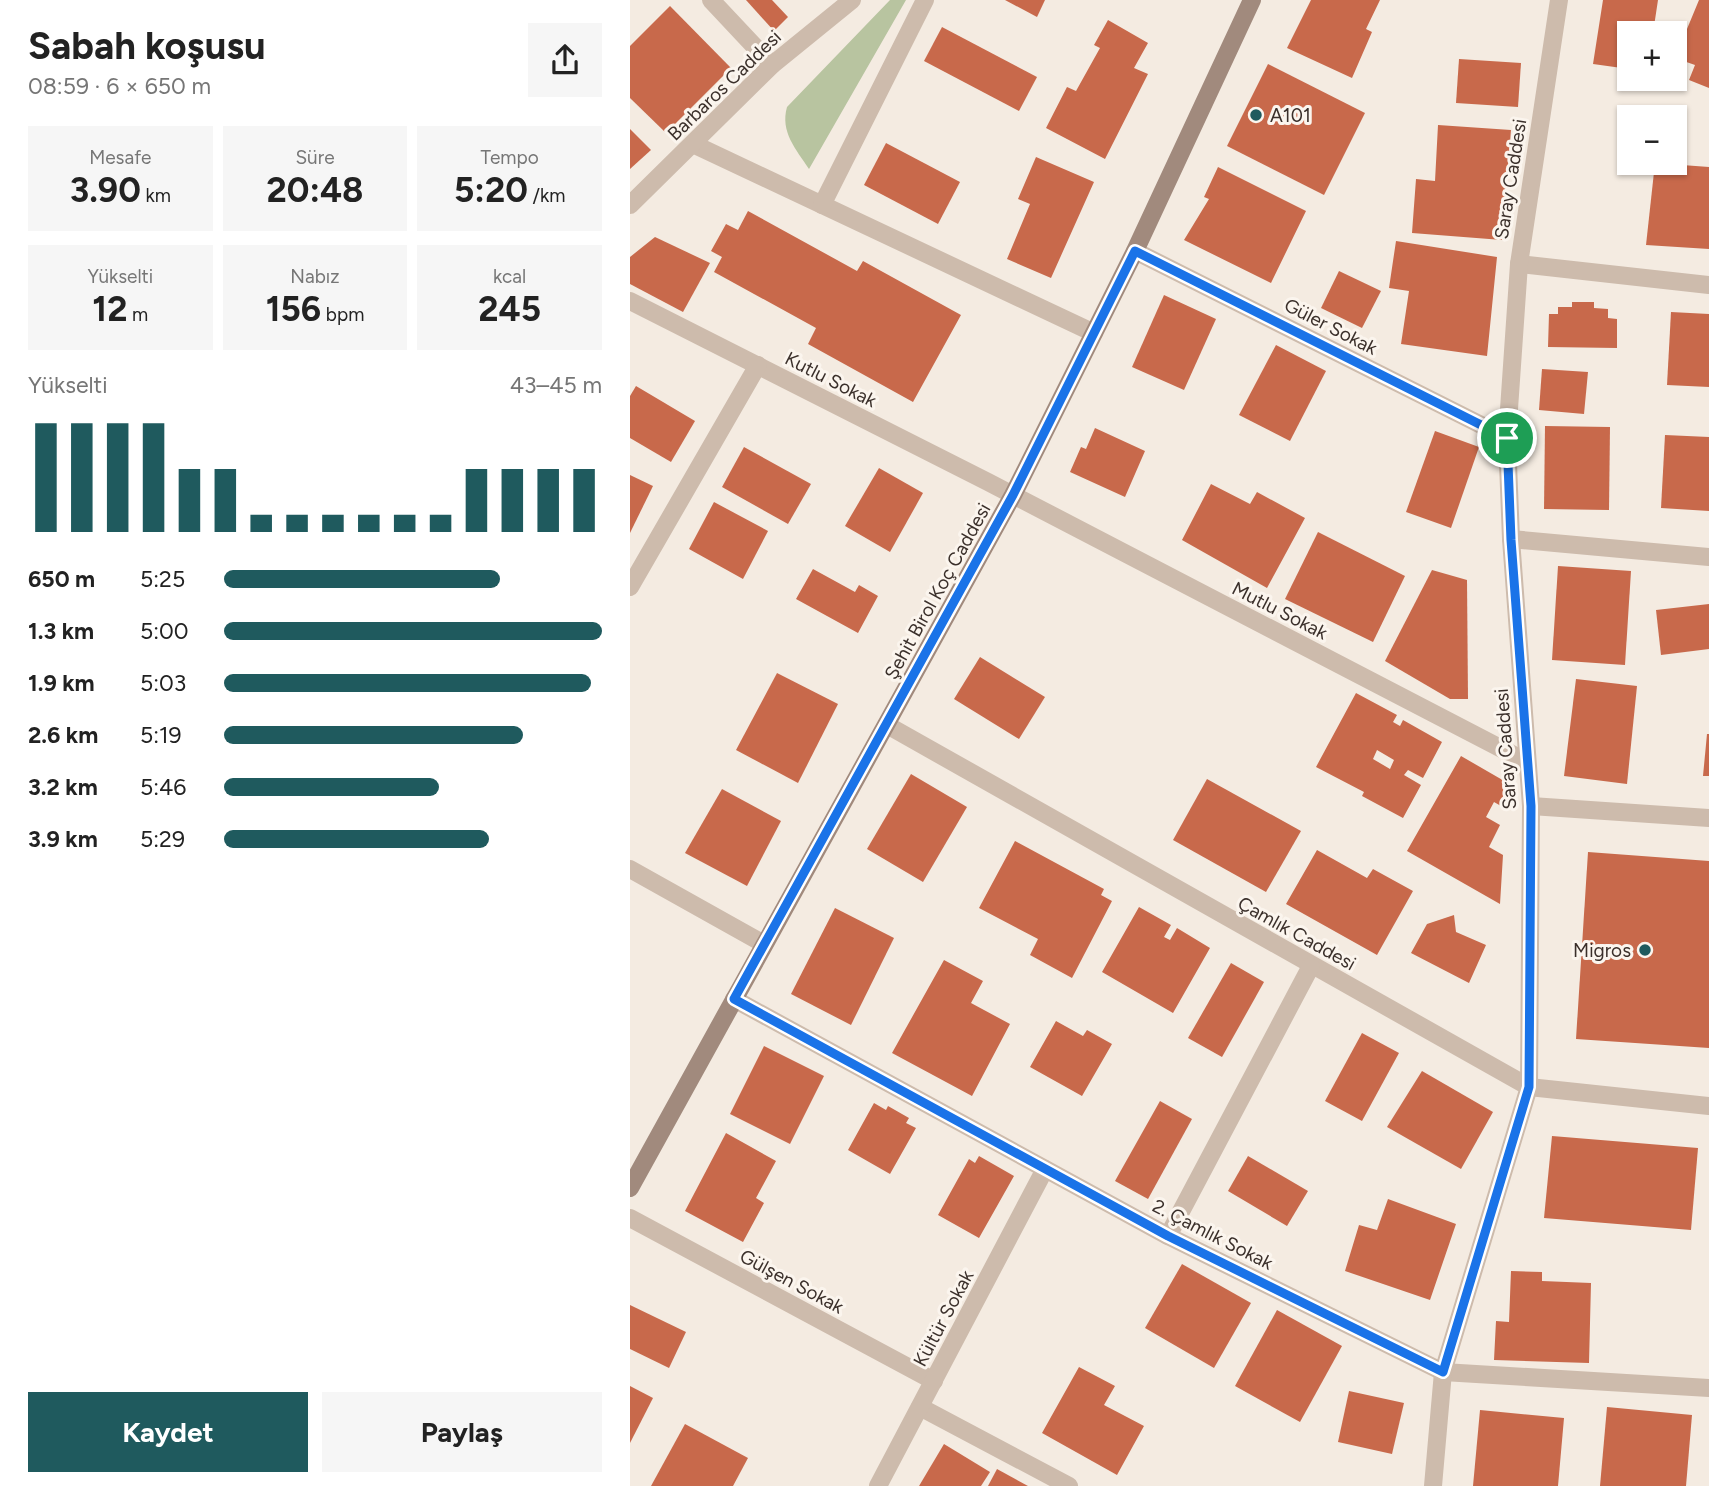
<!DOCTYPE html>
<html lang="tr">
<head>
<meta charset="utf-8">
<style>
  :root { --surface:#fff; --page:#f6f6f6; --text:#222; --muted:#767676; --accent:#1f5a5e }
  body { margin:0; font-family:Figtree,sans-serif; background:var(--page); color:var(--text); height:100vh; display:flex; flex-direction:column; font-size:26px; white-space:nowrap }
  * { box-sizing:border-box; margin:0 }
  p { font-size:23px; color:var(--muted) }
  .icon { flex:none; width:38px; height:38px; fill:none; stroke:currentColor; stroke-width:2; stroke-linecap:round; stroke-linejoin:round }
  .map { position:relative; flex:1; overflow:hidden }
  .side { display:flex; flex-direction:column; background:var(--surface); width:630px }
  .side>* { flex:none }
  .tools { position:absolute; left:987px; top:21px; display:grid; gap:14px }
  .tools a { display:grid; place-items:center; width:70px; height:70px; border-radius:0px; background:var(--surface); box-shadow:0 2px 5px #0004; font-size:35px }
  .pin { position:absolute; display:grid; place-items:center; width:60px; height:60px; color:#fff; margin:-30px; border:4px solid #fff; border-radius:50%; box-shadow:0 2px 7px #0007 }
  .round { display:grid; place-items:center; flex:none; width:74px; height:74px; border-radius:0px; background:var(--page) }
  .headline { display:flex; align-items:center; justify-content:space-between; height:119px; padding:0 28px }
  h1 { font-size:38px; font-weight:700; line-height:52px }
  .stats { display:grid; grid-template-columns:repeat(3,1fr); gap:10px; height:119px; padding:7px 28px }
  .stats div { display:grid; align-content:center; border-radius:0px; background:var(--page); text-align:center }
  .stats b { font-size:35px; font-weight:700 }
  .stats small { font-size:19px; font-weight:400 }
  .stats p { font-size:19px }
  .chart { height:196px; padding:14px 28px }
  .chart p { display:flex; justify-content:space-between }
  .chart svg { width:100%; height:126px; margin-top:7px; stroke:var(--accent); stroke-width:6 }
  .action { display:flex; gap:14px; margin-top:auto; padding:14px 28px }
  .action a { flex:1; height:80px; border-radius:0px; background:var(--accent); color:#fff; font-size:28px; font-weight:700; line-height:80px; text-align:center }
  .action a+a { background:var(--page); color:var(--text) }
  ul { padding:0 28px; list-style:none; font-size:23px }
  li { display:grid; grid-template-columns:112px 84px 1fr; align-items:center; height:52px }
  li i { height:18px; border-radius:9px; background:var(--accent) }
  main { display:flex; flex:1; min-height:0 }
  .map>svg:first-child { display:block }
  .green { fill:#b8c4a0 }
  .building { fill:#c8694b; fill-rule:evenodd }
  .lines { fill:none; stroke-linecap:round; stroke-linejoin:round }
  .street { stroke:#cdbbac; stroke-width:18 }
  .secondary { stroke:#a18a7d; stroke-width:18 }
  .route-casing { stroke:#fff; stroke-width:14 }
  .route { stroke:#1a73e8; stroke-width:9 }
  .poi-dot { fill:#1f5a5e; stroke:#fbf5ee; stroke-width:2.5 }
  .labels { text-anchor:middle; stroke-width:6; stroke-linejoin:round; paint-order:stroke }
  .street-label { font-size:19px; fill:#3b302b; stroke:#fbf5ee }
  .poi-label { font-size:19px; fill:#3b302b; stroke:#fbf5ee; text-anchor:start }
</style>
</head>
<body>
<main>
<section class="side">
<div class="headline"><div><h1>Sabah koşusu</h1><p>08:59 · 6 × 650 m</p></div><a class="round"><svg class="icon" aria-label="share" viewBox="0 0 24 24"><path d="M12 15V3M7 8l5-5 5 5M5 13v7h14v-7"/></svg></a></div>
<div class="stats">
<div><p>Mesafe</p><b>3.90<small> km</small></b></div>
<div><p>Süre</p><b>20:48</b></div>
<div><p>Tempo</p><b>5:20<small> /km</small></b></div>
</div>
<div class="stats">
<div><p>Yükselti</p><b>12<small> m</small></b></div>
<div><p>Nabız</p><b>156<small> bpm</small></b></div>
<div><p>kcal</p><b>245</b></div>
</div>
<div class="chart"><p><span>Yükselti</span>43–45 m</p>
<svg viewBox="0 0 160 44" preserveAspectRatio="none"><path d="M5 44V6M15 44V6M25 44V6M35 44V6M45 44V22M55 44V22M65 44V38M75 44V38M85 44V38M95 44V38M105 44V38M115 44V38M125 44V22M135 44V22M145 44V22M155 44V22"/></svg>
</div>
<ul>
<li><b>650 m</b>5:25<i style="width:73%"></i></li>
<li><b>1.3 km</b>5:00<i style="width:100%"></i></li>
<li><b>1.9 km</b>5:03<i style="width:97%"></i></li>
<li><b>2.6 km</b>5:19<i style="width:79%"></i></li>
<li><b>3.2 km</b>5:46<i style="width:57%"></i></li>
<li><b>3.9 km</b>5:29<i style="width:70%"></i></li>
</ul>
<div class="action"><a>Kaydet</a><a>Paylaş</a></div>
</section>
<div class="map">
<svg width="1079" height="1486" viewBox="0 0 1079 1486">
  <rect width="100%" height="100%" fill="#f4ebe1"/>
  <path class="green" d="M260,0H276L179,169C166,149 150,132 157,107Z"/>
  <g class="building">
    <polygon points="116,0 142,0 158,17 144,31"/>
    <polygon points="375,0 415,0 407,17"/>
    <polygon points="681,0 750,0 736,29 742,32 722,78 657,48"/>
    <polygon points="973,0 1028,0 1023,33 999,33 999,69 963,64"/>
    <polygon points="1069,0 1079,0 1079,88 1059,80 1065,65 1045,58"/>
    <polygon points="40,6 101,68 36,133 0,98 0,46"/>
    <polygon points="478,20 518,43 504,68 518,74 475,159 416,128 437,87 446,91 470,48 464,45"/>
    <polygon points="312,27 407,77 389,111 294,61"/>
    <polygon points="829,59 891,63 888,107 826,103"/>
    <polygon points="638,64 735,113 694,195 597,146"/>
    <polygon points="808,125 881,130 872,240 782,233 786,179 805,181"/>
    <polygon points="0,129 21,150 0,169"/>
    <polygon points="256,143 330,182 308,224 234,185"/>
    <polygon points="406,157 464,182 421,278 377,259 400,204 388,199"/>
    <polygon points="1025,163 1079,167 1079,249 1016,245"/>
    <polygon points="588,167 676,211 641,283 554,240 579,199 574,197"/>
    <polygon points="118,211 227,271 233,261 331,315 283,402 178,344 186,328 84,272 92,257 81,251 96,224 108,230"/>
    <polygon points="25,237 80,263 53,312 0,284 0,257"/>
    <polygon points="766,241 867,257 857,356 771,344 779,291 759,288"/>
    <polygon points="709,271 751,291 732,328 691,308"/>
    <polygon points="534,295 586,319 554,390 502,367"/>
    <polygon points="942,302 964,302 964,308 978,309 978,318 987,319 987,348 918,347 919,314 928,314 928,307 942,307"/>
    <polygon points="1041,312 1079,314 1079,387 1037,385"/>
    <polygon points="646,345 696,371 660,441 609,415"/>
    <polygon points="912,369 958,372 954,414 909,410"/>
    <polygon points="6,386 65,421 41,462 0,438 0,396"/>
    <polygon points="915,426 980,427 979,510 914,509"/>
    <polygon points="465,428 515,451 495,497 440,472 451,447 456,449"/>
    <polygon points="805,431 849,447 821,528 776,512"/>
    <polygon points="1035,435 1079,437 1079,511 1031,508"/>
    <polygon points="114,447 181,484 158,524 92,487"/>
    <polygon points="249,468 293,493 260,552 215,526"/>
    <polygon points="0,475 23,486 0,533"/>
    <polygon points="581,484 620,504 627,492 675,518 637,588 552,540"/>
    <polygon points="84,502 138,531 113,579 59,549"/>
    <polygon points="688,532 775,576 743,642 655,599"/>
    <polygon points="928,566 1001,571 995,665 922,660"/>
    <polygon points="183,569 225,592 229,585 248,596 228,633 166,599"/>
    <polygon points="802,570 837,580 838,699 820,699 755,661"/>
    <polygon points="1079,604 1079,649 1031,655 1026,610"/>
    <polygon points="350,657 415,697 389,739 324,699"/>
    <polygon points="147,673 208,704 168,783 106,750"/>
    <polygon points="946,679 1007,686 997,784 934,776"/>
    <path d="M726,693L767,715L763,722L770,726L773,720L812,742L793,778L778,770L774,775L791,785L773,818L732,796L734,792L686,767ZM747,750L764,760L760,769L743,759Z"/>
    <polygon points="1077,734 1079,734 1079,776 1073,776"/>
    <polygon points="831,756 876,782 871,806 864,802 856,817 870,825 859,847 873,855 870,904 777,851"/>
    <polygon points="281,774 337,807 293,882 237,849"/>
    <polygon points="577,779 671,831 636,892 543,840"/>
    <polygon points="92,789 151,821 117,886 55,853"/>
    <polygon points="385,841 474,889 471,895 482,901 442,978 400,955 408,939 349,908"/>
    <polygon points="687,850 737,878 743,869 783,891 747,955 656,904"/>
    <polygon points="958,852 1079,861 1079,1048 946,1039"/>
    <polygon points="509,907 541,925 534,937 540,940 547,928 580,948 543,1013 472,972"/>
    <polygon points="205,908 264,938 221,1025 161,994"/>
    <polygon points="824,915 826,932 856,945 839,983 781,953 797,924"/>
    <polygon points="314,960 353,981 341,1003 380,1024 342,1096 262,1053"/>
    <polygon points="601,963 634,982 592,1057 558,1038"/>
    <polygon points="426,1021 453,1036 457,1030 482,1044 452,1096 400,1067"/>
    <polygon points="732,1033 769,1053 732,1121 695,1101"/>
    <polygon points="134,1046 194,1076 160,1144 100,1114"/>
    <polygon points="792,1071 863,1112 831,1169 757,1127"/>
    <polygon points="530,1101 562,1119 518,1199 485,1181"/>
    <polygon points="244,1103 256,1110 258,1106 279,1118 276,1123 286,1128 260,1174 218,1150"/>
    <polygon points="96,1133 146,1161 126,1198 134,1203 113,1242 55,1211"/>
    <polygon points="922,1136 1068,1148 1061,1230 914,1218"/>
    <polygon points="349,1156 384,1176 349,1238 308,1215 339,1159 345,1163"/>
    <polygon points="618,1156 678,1191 657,1226 598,1191"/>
    <polygon points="758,1199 826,1224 800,1300 715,1271 729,1225 747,1230"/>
    <polygon points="552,1264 621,1303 584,1368 515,1328"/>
    <polygon points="881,1271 912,1272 912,1281 961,1283 959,1363 864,1360 866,1321 879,1322"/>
    <polygon points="0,1305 56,1332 39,1368 0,1349"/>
    <polygon points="647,1310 712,1346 670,1422 605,1386"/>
    <polygon points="449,1367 485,1386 474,1405 514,1426 487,1475 412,1433"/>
    <polygon points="0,1386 23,1398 0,1443"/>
    <polygon points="719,1391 774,1403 762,1454 708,1442"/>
    <polygon points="977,1407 1062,1415 1056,1486 970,1486"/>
    <polygon points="850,1410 934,1418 928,1486 843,1486"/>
    <polygon points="55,1424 118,1458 103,1486 21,1486"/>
    <polygon points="314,1444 360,1472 351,1486 289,1486"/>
    <polygon points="367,1469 398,1486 358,1486"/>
  </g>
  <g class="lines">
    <g class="street">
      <polyline points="81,0 142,65"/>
      <polyline points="63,144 464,333"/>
      <polyline points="0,205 142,65 222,0"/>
      <polyline points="192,205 295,0"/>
      <polyline points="505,251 877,438"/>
      <polyline points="889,264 1079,285"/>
      <polyline points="0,301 358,482 897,762"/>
      <polyline points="881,539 1079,557"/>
      <polyline points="0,587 128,365"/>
      <polyline points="257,725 899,1087 1079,1106"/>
      <polyline points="901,806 1079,818"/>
      <polyline points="0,869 134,944"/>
      <polyline points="104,999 538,1236 813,1372 1079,1388"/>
      <polyline points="0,1218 304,1381"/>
      <polyline points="538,1236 681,966"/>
      <polyline points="290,1407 439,1486"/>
      <polyline points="248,1486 415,1169"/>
      <polyline points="803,1486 813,1372 899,1087 901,806 881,539 877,438 889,264 929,0"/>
    </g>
    <polyline class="secondary" points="0,1188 383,495 505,251 622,0"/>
  </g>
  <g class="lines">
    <g class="route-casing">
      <polygon id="route" points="505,251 877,438 881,540 901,806 899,1087 813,1372 538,1236 104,999 383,495"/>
    </g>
    <use href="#route" class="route"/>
  </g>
  <g class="poi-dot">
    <circle cx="626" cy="115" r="7"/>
    <circle cx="1015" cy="950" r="7"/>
  </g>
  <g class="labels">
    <g class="street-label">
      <text transform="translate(94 85) rotate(-44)" y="7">Barbaros Caddesi</text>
      <text transform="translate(880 179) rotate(-81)" y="7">Saray Caddesi</text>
      <text transform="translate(701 326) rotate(27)" y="7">Güler Sokak</text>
      <text transform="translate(201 379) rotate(27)" y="7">Kutlu Sokak</text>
      <text transform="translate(307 591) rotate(-61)" y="7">Şehit Birol Koç Caddesi</text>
      <text transform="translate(650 610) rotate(27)" y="7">Mutlu Sokak</text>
      <text transform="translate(875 749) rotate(-94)" y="7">Saray Caddesi</text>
      <text transform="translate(667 933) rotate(29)" y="7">Çamlık Caddesi</text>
      <text transform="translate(583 1234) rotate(27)" y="7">2. Çamlık Sokak</text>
      <text transform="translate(162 1281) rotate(28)" y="7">Gülşen Sokak</text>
      <text transform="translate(313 1318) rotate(-62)" y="7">Kültür Sokak</text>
    </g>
    <g class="poi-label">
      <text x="640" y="122">A101</text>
      <text x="1001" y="957" text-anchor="end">Migros</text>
    </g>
  </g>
</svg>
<div class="tools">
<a>+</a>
<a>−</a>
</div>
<div class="pin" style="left:877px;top:438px;background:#1e9e55"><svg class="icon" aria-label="arrive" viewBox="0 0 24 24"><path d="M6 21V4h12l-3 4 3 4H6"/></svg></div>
</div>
</main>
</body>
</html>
